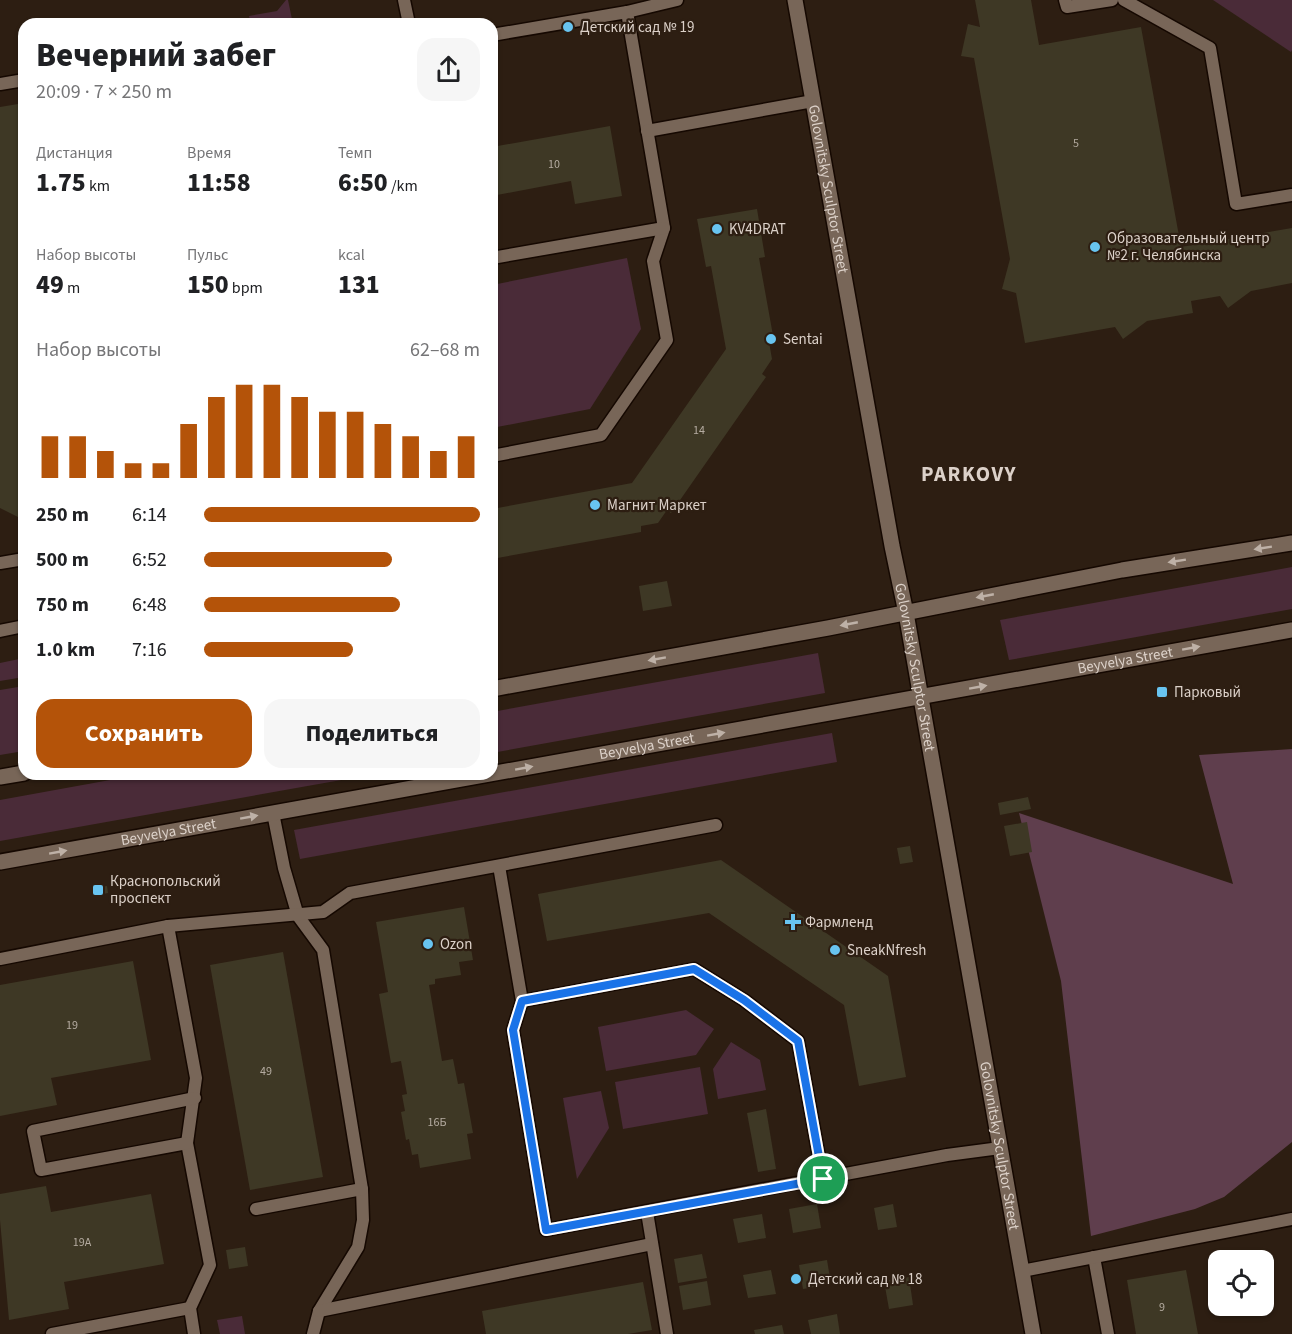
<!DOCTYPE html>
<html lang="ru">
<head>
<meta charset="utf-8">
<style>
  :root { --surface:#fff; --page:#f6f6f6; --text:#202124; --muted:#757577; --accent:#b45309 }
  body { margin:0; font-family:"Source Sans 3",sans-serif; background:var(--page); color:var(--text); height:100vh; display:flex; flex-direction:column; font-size:22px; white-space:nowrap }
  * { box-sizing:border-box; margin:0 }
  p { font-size:20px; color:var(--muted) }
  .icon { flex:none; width:33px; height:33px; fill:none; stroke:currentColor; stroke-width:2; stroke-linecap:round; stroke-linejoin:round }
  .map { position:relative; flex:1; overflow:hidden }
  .sheet { position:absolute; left:18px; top:18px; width:480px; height:762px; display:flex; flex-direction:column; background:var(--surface); border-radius:18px; box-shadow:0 2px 4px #0004 }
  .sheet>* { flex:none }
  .buttons { position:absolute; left:1208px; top:1250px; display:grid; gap:12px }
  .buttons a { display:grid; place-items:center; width:66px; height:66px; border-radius:12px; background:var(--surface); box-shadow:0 2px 4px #0004; font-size:30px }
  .pin { position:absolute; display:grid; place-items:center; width:51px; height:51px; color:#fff; margin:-26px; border:3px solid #fff; border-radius:50%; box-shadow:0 2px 6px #0007 }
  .round { display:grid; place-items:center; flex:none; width:63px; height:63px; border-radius:18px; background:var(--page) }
  .head { display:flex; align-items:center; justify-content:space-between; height:102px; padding:0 18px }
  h1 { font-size:33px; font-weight:800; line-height:45px }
  .stats { display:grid; grid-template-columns:repeat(3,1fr); gap:9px; height:102px; padding:6px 18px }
  .stats div { display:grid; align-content:center }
  .stats b { font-size:26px; font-weight:800 }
  .stats small { font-size:16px; font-weight:400 }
  .stats p { font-size:16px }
  .chart { height:168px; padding:12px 18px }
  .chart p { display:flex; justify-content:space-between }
  .chart svg { width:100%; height:108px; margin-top:6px; stroke:var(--accent); stroke-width:6 }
  .primary-button { display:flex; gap:12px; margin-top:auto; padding:12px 18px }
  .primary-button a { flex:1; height:69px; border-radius:18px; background:var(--accent); color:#fff; font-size:24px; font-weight:800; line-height:69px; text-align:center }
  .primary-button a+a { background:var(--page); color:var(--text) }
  ul { padding:0 18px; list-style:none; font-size:20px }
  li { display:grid; grid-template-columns:96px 72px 1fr; align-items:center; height:45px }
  li i { height:15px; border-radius:8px; background:var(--accent) }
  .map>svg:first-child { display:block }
  .green { fill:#4a2b38 }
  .forest { fill:#5f3e4d }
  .building { fill:#3e3825 }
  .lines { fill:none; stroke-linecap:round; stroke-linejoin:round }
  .service-casing { stroke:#150801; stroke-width:15 }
  .minor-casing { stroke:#150801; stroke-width:18 }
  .secondary-casing { stroke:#150801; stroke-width:18 }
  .service { stroke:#786658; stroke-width:12 }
  .minor { stroke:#786658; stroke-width:15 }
  .secondary { stroke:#786658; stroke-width:15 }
  .oneway { fill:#beb1a7 }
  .route-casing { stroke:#fff; stroke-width:12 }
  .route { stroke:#1a73e8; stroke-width:8 }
  .poi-dot { fill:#68c4f0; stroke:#2d1e12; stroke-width:2 }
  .labels { text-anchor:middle; stroke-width:4.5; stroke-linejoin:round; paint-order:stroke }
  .number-label { font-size:12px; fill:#b4aba0 }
  .poi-label { font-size:15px; fill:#dcd1c9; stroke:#2d1e12; text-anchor:start }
  .street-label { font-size:15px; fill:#dcd1c9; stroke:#2d1e12 }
  .district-label { font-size:21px; font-weight:bold; letter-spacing:1.5px; fill:#dcd1c9; stroke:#2d1e12 }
</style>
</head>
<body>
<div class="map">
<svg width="1292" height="1334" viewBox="0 0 1292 1334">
  <rect width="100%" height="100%" fill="#2d1e12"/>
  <g class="green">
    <polygon points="286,0 288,0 293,24 251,24 249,16 277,11"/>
    <polygon points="1213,0 1292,0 1292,50 1291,52"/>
    <polygon points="627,258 641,329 590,409 492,428 492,285"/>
    <polygon points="1292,567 1292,609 1009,660 1000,620"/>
    <polygon points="818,653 825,693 492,753 492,712"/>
    <polygon points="24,658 24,677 0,681 0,663"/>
    <polygon points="24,686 24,751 0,755 0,690"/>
    <polygon points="832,733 837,762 300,859 294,830"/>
    <polygon points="143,774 375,774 0,841 0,800"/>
    <polygon points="686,1010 714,1029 696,1055 606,1071 598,1027"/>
    <polygon points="731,1042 760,1060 766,1090 718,1099 713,1069"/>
    <polygon points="700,1067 708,1114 623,1129 615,1082"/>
    <polygon points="601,1091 609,1128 577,1179 563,1098"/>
    <polygon points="242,1316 245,1334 220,1334 217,1320"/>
  </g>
  <polygon class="forest" points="1292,749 1292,1142 1224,1197 1195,1209 1091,1236 1061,981 1019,813 1233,884 1199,755"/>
  <g class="building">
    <polygon points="975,0 1031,0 1039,45 1141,27 1181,247 1292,228 1292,283 1251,291 1228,308 1220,296 1191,301 1193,313 1147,321 1123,339 1115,327 1025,343 1016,293 1002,289 1010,259 974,58 961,56 968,24 980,27"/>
    <polygon points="24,103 24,520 0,508 0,107"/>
    <polygon points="610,126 622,196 575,204 571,181 492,196 492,147"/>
    <polygon points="757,209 765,257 759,258 774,341 769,342 772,359 762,374 766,377 671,513 667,510 658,523 641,526 641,532 492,559 492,509 632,483 726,349 711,266 706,267 697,219"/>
    <polygon points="667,581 672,606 643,611 639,586"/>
    <polygon points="1028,797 1031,809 1000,815 998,803"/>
    <polygon points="1027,822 1032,852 1010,856 1004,826"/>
    <polygon points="910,846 913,862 900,864 897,848"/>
    <polygon points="721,860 888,976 906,1077 859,1086 844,1005 709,913 547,941 538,894"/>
    <polygon points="107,886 108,893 93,896 92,888"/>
    <polygon points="464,907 473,960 459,962 461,975 435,979 435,984 429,985 442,1061 453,1059 458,1084 464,1083 473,1133 467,1134 471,1159 420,1168 418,1154 412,1155 409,1139 406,1140 401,1112 405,1111 402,1095 407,1094 401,1061 391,1063 379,994 388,992 376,922"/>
    <polygon points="283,952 323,1177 250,1190 210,965"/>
    <polygon points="133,961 151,1060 51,1078 57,1105 0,1116 0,985"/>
    <polygon points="766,1109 776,1169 758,1172 747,1113"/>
    <polygon points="46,1186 51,1212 151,1194 164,1264 64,1282 69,1309 9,1320 0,1220 0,1194"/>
    <polygon points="817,1204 821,1228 793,1233 789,1209"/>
    <polygon points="893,1204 897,1227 878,1230 874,1208"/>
    <polygon points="762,1214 766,1238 738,1243 733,1219"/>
    <polygon points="245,1247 248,1266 229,1269 226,1250"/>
    <polygon points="702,1254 707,1278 678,1283 674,1259"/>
    <polygon points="827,1260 831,1284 803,1289 799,1265"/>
    <polygon points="771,1270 776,1294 748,1298 743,1275"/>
    <polygon points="1186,1270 1198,1334 1136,1334 1127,1280"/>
    <polygon points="909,1277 913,1305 889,1309 884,1281"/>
    <polygon points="707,1281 711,1305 683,1310 679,1286"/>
    <polygon points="643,1282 652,1330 628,1334 486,1334 482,1311"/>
    <polygon points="837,1314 840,1334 811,1334 808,1320"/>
    <polygon points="782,1325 784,1334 755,1334 754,1330"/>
  </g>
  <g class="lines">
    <g class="service-casing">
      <g id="service">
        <polyline points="404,0 409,24"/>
        <polyline points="1065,0 1067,7 1112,0"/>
        <polyline points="1124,0 1210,48 1236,204 1292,195"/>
        <polyline points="627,12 677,0"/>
        <polyline points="492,35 627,12 664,228 653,261 667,340 601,435 492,456"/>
        <polyline points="0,84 24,80"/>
        <polyline points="647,131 813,101"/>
        <polyline points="492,258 664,228"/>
        <polyline points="0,563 24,559"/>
        <polyline points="0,631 24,626"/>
        <polyline points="273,813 284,868 298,916 323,950 362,1189 363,1220 358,1247 319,1311 313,1334"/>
        <polyline points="499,866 522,1001 513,1030 546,1230 947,1155 1000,1148"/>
        <polyline points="168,926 196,1078 187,1143 210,1265 190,1308 194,1334"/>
        <polyline points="0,959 168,926 323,912 350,893 716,825"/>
        <polyline points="522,1001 694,969 744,1000 798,1041 823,1179"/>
        <polyline points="187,1143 41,1170 33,1131 195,1098"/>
        <polyline points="256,1209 362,1189"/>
        <polyline points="647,1212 667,1334"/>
        <polyline points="1094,1257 1108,1334"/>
        <polyline points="1022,1271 1292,1219"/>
        <polyline points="319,1311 652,1244"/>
        <polyline points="52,1334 190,1308"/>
      </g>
    </g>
    <g class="minor-casing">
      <g id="minor">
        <path id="s1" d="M795,0L892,546L906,613L1033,1334"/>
      </g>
    </g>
    <g class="secondary-casing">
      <g id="secondary">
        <polyline points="492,689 828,628 1122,570 1292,543"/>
        <polyline points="0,777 24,773"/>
        <path id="s2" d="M0,862L1292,630"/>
      </g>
    </g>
    <use href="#service" class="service"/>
    <use href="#minor" class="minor"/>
    <use href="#secondary" class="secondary"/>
  </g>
  <defs><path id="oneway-solid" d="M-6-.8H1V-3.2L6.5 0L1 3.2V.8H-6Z" transform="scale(1.5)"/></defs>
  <g class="oneway">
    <use href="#oneway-solid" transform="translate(1263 548) rotate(171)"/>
    <use href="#oneway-solid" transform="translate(1177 561) rotate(171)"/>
    <use href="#oneway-solid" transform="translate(985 596) rotate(169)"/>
    <use href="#oneway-solid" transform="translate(849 624) rotate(169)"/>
    <use href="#oneway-solid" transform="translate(1191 648) rotate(-10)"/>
    <use href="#oneway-solid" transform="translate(657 659) rotate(170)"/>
    <use href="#oneway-solid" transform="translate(978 687) rotate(-10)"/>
    <use href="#oneway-solid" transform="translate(716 734) rotate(-10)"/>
    <use href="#oneway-solid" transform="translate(524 768) rotate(-10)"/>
    <use href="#oneway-solid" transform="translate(249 817) rotate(-10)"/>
    <use href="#oneway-solid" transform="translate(58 852) rotate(-10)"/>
  </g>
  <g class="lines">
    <g class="route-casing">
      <polygon id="route" points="694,969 744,1000 798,1041 823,1179 546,1230 513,1030 522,1001"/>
    </g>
    <use href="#route" class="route"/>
  </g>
  <g class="poi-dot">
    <circle cx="568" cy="27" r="6"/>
    <circle cx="717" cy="229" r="6"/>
    <circle cx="1095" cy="247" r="6"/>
    <circle cx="771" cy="339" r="6"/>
    <circle cx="595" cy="505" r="6"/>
    <rect x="1156" y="686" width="12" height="12" rx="3"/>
    <rect x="92" y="884" width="12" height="12" rx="3"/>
    <path d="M790 913h6v6h6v6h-6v6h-6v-6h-6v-6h6z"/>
    <circle cx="428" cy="944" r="6"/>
    <circle cx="835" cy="950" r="6"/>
    <circle cx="796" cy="1279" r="6"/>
  </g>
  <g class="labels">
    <g class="number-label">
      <text x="1076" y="147">5</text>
      <text x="554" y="168">10</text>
      <text x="699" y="434">14</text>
      <text x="72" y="1029">19</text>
      <text x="266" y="1075">49</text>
      <text x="437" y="1126">16Б</text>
      <text x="82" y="1246">19А</text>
      <text x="1162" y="1311">9</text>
    </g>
    <g class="poi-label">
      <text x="580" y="32">Детский сад № 19</text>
      <text x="729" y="234">KV4DRAT</text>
      <text x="1107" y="243">Образовательный центр<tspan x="1107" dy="17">№2 г. Челябинска</tspan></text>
      <text x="783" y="344">Sentai</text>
      <text x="607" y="510">Магнит Маркет</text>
      <text x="1174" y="697">Парковый</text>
      <text x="110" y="886">Краснопольский<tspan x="110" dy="17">проспект</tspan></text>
      <text x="805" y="927">Фармленд</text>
      <text x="440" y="949">Ozon</text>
      <text x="847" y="955">SneakNfresh</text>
      <text x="808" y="1284">Детский сад № 18</text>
    </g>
    <g class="street-label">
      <text dy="5" stroke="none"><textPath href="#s1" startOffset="192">Golovnitsky Sculptor Street</textPath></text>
      <text dy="5" stroke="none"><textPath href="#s2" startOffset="1143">Beyvelya Street</textPath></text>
      <text dy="5" stroke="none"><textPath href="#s1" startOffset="678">Golovnitsky Sculptor Street</textPath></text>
      <text dy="5" stroke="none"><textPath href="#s2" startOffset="657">Beyvelya Street</textPath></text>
      <text dy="5" stroke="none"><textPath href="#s2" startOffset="171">Beyvelya Street</textPath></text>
      <text dy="5" stroke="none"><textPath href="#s1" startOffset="1164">Golovnitsky Sculptor Street</textPath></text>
    </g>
    <g class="district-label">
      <text x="969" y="481">PARKOVY</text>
    </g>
  </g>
</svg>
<div class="buttons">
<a><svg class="icon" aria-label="locate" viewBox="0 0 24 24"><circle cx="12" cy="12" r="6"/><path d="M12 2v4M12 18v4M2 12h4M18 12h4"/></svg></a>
</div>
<div class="pin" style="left:823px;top:1179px;background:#1e9e55"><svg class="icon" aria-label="arrive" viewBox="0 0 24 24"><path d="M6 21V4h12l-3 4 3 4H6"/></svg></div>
<section class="sheet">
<div class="head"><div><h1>Вечерний забег</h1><p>20:09 · 7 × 250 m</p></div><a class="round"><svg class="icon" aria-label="share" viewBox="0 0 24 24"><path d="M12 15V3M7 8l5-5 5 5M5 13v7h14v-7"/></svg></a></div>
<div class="stats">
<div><p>Дистанция</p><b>1.75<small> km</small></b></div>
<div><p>Время</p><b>11:58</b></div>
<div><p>Темп</p><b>6:50<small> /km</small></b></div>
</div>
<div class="stats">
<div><p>Набор высоты</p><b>49<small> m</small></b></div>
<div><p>Пульс</p><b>150<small> bpm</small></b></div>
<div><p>kcal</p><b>131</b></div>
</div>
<div class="chart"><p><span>Набор высоты</span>62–68 m</p>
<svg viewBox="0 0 160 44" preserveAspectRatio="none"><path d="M5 44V27M15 44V27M25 44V33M35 44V38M45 44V38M55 44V22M65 44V11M75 44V6M85 44V6M95 44V11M105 44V17M115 44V17M125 44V22M135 44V27M145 44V33M155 44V27"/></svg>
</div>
<ul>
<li><b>250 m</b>6:14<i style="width:100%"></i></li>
<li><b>500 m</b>6:52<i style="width:68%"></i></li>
<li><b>750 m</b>6:48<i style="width:71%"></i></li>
<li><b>1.0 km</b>7:16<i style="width:54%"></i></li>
</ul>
<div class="primary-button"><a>Сохранить</a><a>Поделиться</a></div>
</section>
</div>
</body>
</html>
